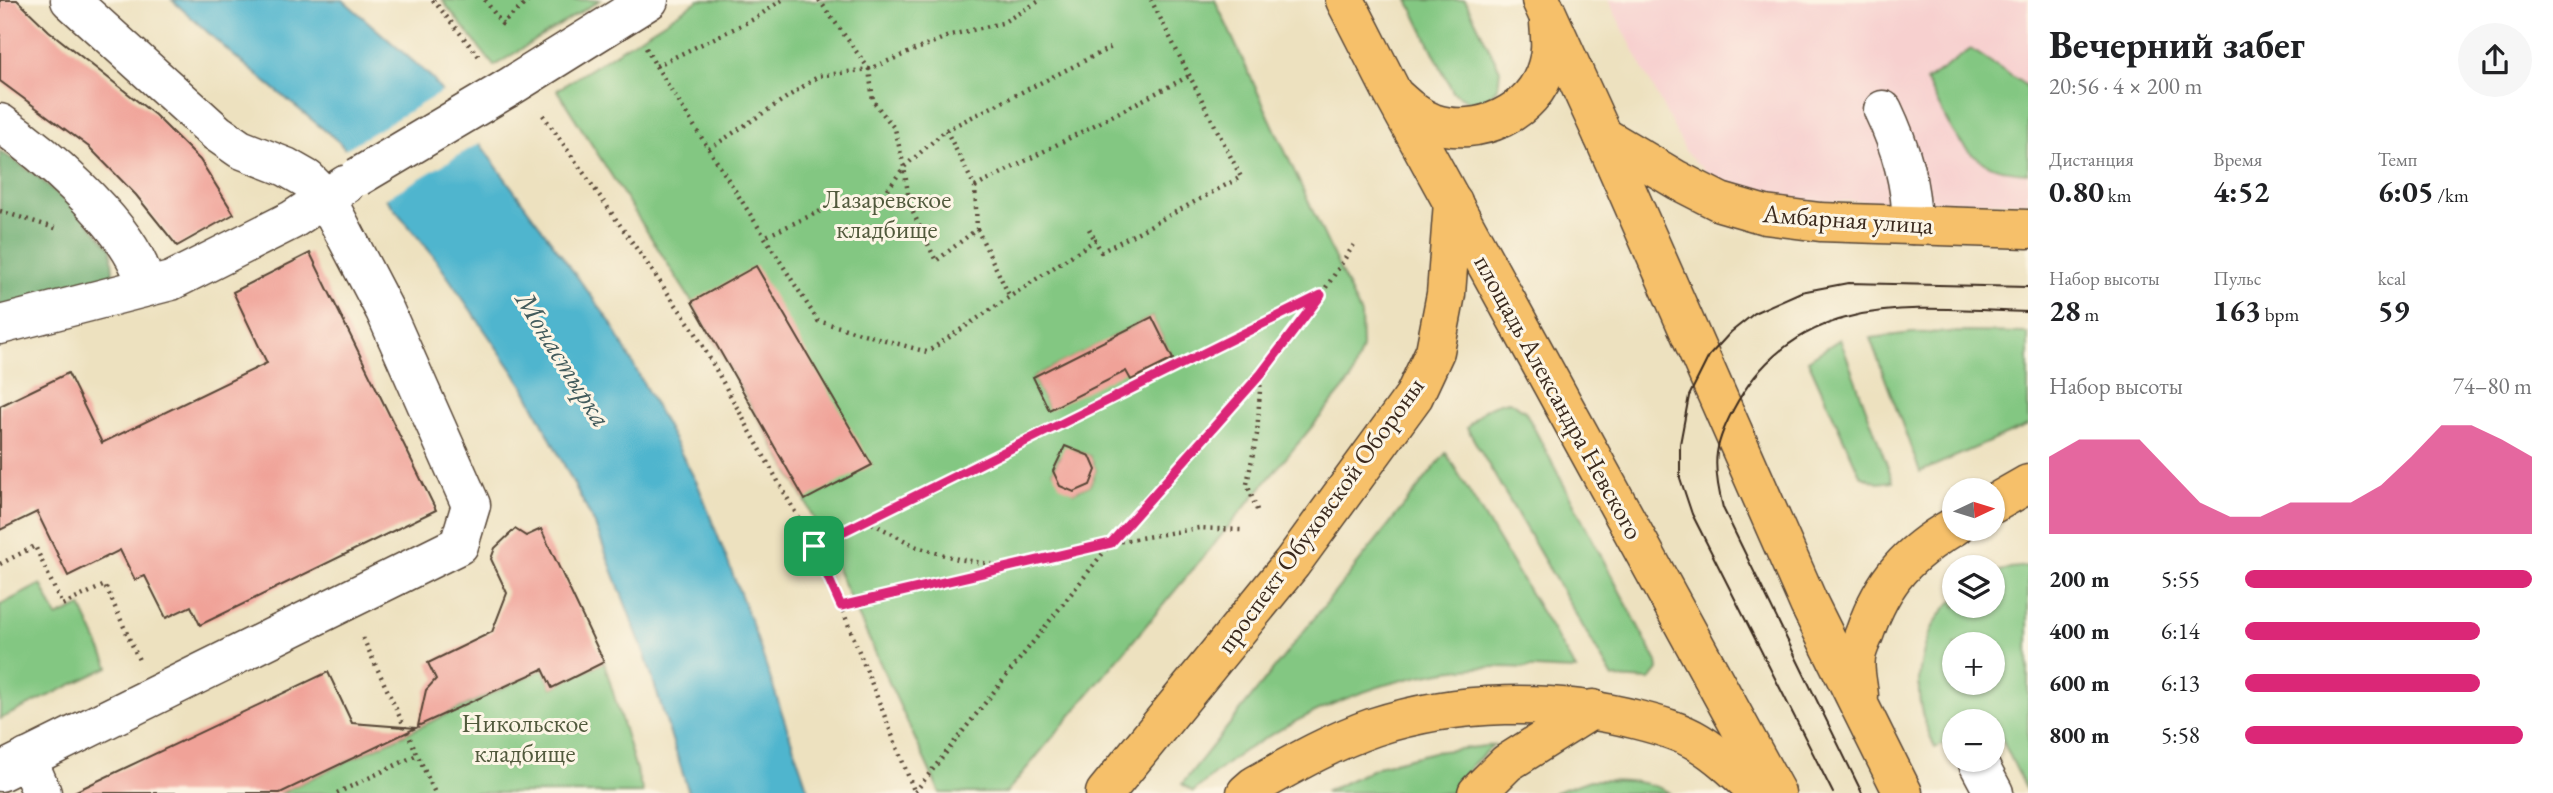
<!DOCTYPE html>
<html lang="ru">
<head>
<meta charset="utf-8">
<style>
  :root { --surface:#fff; --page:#f6f6f6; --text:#202124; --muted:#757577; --accent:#db2777 }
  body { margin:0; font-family:"EB Garamond",serif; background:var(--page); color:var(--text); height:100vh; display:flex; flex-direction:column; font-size:26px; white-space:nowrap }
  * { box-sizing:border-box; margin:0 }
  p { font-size:23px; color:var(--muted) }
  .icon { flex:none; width:38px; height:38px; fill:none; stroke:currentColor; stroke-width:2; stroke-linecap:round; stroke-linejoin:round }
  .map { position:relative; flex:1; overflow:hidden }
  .panel { display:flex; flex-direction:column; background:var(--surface); width:525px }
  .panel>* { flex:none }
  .needle { width:46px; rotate:86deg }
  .tools { position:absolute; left:1942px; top:478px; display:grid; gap:14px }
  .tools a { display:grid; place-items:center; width:63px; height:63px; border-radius:50%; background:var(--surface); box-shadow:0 2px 5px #0004; font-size:35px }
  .pin { position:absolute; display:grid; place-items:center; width:60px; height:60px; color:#fff; margin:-30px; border-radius:14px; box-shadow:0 4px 10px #0006 }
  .round { display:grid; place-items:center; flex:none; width:74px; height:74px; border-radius:37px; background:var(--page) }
  .overview { display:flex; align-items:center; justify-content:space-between; height:119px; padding:0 21px }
  h1 { font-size:38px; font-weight:700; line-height:52px }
  .metrics { display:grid; grid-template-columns:repeat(3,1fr); gap:10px; height:119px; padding:7px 21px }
  .metrics div { display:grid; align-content:center }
  .metrics b { font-size:30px; font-weight:700 }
  .metrics small { font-size:19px; font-weight:400 }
  .metrics p { font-size:19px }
  .chart { height:196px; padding:14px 21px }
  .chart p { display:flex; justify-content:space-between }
  .chart svg { width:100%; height:126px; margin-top:7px; fill:var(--accent); opacity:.7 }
  ul { padding:0 21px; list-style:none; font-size:23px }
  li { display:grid; grid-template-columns:112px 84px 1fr; align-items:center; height:52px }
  li i { height:18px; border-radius:9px; background:var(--accent) }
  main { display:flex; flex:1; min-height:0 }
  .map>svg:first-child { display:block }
  .built { fill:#f7d0cf }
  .green { fill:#83c782; stroke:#5f7850; stroke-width:2; fill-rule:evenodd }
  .forest { fill:#6aac70; stroke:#526b47; stroke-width:2 }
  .water { fill:#50b5ce; stroke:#467076; stroke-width:2 }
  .pier { fill:#ede1bf }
  .building { fill:#f0a298 }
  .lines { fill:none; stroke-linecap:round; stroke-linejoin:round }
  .minor-casing { stroke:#564536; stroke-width:41 }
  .major-casing { stroke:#564536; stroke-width:41 }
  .path { stroke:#564536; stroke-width:4.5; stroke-dasharray:2 5; stroke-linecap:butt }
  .minor { stroke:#fff; stroke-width:38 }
  .major { stroke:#f6c06b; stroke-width:38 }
  .tram { stroke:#3b2a1e; stroke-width:2 }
  .minor-bridge-casing { stroke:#564536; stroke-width:41; stroke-linecap:butt }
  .minor-bridge { stroke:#fff; stroke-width:38 }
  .route-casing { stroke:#fff; stroke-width:14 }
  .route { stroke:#db2777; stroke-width:9 }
  .labels { text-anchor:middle; stroke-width:6; stroke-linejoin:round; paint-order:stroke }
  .park-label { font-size:26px; fill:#51593c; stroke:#fcf5e5 }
  .street-label { font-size:26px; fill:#3b2a1e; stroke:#fcf5e5 }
  .water-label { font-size:28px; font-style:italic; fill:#425b5c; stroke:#fcf5e5 }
</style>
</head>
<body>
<main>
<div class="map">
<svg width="2028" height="793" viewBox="0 0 2028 793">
  <rect width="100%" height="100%" fill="#fcf5e5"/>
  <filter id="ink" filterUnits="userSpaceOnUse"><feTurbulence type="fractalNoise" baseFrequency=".0143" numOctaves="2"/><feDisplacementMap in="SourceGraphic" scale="14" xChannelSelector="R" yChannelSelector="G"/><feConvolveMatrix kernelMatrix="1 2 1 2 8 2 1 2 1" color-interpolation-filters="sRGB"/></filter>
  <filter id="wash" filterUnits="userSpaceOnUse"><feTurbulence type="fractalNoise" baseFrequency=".00686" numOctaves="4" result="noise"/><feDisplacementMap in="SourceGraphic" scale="28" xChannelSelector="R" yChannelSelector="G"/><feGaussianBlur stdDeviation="1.57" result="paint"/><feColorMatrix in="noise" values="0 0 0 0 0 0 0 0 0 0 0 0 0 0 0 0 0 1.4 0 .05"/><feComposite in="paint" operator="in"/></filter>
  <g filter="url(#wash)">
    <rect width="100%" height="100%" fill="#ede1bf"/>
    <polygon class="built" points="1608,0 2028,0 2028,202 1804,201 1718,182 1687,154"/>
    <g class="green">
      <polygon points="442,0 600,0 494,66"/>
      <path d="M699,0H1215L1361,315L1362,348L1351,380L1006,793H940L805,500L692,302L557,90ZM1152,317L1173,359L1110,338ZM1100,344L1049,409L1033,377ZM1074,450L1090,456L1096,470L1090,485L1074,492L1053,471L1060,456Z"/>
      <polygon points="1408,0 1465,0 1500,70 1498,87 1486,100 1470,102 1453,92"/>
      <path d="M1971,49L2028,87V173C1962,170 1954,132 1926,81Z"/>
      <polygon points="1966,332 2028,333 2028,425 1920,472 1870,338 1912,333"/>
      <polygon points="1840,339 1893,481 1878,483 1860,475 1808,360"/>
      <path d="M1509,401L1525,411L1657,662L1658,670L1650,680L1613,678L1467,428C1481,411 1487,405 1509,401Z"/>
      <path d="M1446,453L1576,670C1549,669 1522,667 1496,667C1405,669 1320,703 1244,751C1226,763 1210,778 1193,792L1182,784Z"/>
      <path d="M2028,566V793L1993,721H1955V739L1935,748C1931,737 1926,727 1923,717C1912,678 1924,624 1955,599V606H1993V575L2010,568ZM1955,644H1993V682H1955Z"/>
      <polygon points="41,584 57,617 81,606 109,667 0,719 0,605"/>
      <polygon points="604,662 643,793 280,793 543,669 552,688"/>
      <polygon points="1494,745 1472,765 1452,793 1325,792 1382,765 1434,752"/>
      <path d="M1590,780C1617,780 1646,779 1670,793H1553Z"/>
    </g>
    <polygon class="forest" points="0,151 37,176 86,220 111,248 114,282 0,308"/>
    <polygon class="water" points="172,0 343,0 431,77 611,323 698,485 752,624 809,793 689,793 645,655 595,525 524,387 432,254 339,142 233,55"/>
    <polygon class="pier" points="445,90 483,141 383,200 342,151"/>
    <g id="blocks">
      <g class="building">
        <polygon points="0,0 17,0 49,31 155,115 200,160 234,214 177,246 136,195 89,147 0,81"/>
        <polygon points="310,253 436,510 200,625 191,606 166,618 145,576 135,580 120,550 68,576 37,512 0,530 0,406 68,373 102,443 267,363 233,292"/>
        <polygon points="756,266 872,465 805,500 692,302"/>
        <polygon points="1152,317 1173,359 1131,380 1126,371 1049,410 1033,377"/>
        <polygon points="1065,446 1090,456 1096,470 1090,485 1074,492 1060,486 1053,471"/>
        <polygon points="515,529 526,536 541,529 604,662 552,688 543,669 418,726 426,690 436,679 428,663 492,632 507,593 491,559 495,548"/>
        <polygon points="328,672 352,723 416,728 280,793 72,793"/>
      </g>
    </g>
  </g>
  <g filter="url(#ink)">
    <use href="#blocks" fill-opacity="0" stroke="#564536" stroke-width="2"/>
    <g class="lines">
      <g class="minor-casing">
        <g id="minor">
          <polyline points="508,88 649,0"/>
          <path d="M1883,110C1901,148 1911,183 1912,225"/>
          <path d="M0,123C44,153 117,217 139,266C142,272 143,280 144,287"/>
          <polyline points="0,325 171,281 292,220 345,185"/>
          <polyline points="27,758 42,793"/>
          <polyline points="1978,763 1994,793"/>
          <polyline points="0,772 459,545 471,505 385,311 326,198 307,179 286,167 240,149 217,133 70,0"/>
        </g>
      </g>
      <g class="major-casing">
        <g id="major">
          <polyline points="1345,0 1393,94 1776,793"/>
          <polyline points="1541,0 1603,136 1809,604 1903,793"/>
          <path d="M1397,98C1408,108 1418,117 1433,123C1478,138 1534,113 1547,66C1552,51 1550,37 1549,22"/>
          <polyline points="1603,136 1677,180 1720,202 1765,215 1820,222 2028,229"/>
          <polyline points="1993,504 2028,484"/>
          <path d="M1859,696C1858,684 1854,669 1856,658C1857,649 1862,640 1865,632C1883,580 1908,553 1955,526"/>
          <polyline points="1105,793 1292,563 1414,396 1435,351 1446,294 1453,202"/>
          <path d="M1246,793L1254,786C1293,764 1331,742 1374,727C1456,700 1554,698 1638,720C1658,725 1680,731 1698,742C1721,756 1740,775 1759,793"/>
          <polyline points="1477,793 1507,763 1593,709"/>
        </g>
      </g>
      <g class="path">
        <polyline points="433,0 481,59"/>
        <polyline points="485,0 502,24 529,0"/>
        <polyline points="819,0 869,69 951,35 1002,23 1041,0"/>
        <polyline points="646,48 656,66 754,19 782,0"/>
        <polyline points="656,66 818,321 927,352 1095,240 1101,252 1241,177 1151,0"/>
        <polyline points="543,115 695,332 814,546 841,606 915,793"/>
        <polygon points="946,130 975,187 977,229 936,261 910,206 904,167"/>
        <polyline points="946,130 1114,46"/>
        <polyline points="709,149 819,76 869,69 873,101 895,129 904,167 880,200 838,203 764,237"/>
        <polyline points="975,187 1189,76"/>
        <polyline points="0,211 58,229"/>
        <polyline points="977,229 1010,297"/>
        <polyline points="1089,229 1095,240"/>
        <polyline points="1257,510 1247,484 1257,434 1261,375"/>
        <polyline points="866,520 917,547 958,559 1003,566"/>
        <polyline points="814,546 1320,295"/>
        <polyline points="0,564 35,546 62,605 105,585 139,660"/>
        <polyline points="841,606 1111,543 1199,528 1241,530"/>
        <polyline points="363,638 405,728"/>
        <polyline points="407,732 435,793"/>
        <polyline points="915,792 1111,543 1261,374 1321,295 1355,243"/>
        <polyline points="337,793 417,755"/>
      </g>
      <use href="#minor" class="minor"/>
      <use href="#major" class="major"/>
      <g class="tram">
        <polyline points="1833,793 1692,514 1680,478 1680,444 1689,396 1709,356 1731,332 1756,312 1801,292 1848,283 2028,287"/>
        <path d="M1862,793L1723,508C1711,461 1714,443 1738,401C1803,289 1919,309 2028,312"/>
      </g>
      <g class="minor-bridge-casing">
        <polyline id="minor-bridge" points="358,177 508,88"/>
      </g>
      <use href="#minor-bridge" class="minor-bridge"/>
    </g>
  </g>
  <g class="lines" filter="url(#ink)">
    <g class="route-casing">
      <polygon id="route" points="1321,295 1261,374 1111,543 841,606 814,546"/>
    </g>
    <use href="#route" class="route"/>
  </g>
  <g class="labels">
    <g class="park-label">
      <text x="887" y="208">Лазаревское<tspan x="887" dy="30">кладбище</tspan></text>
      <text x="525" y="732">Никольское<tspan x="525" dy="30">кладбище</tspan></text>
    </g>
    <g class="street-label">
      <text transform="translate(1848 219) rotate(4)" y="9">Амбарная улица</text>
      <text transform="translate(1559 397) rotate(61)" y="9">площадь Александра Невского</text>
      <text transform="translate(1320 515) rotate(-54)" y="9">проспект Обуховской Обороны</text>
    </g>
    <g class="water-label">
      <text transform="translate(564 359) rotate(58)" y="10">Монастырка</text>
    </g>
  </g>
</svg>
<div class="tools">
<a><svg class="needle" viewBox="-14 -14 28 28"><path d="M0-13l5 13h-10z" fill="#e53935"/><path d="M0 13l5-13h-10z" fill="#757577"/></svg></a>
<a><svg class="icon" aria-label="layers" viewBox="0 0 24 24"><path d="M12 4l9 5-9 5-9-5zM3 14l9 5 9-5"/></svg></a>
<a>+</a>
<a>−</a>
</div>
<div class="pin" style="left:814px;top:546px;background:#1e9e55"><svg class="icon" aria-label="arrive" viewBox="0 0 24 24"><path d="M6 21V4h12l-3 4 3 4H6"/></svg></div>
</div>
<section class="panel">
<div class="overview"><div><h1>Вечерний забег</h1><p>20:56 · 4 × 200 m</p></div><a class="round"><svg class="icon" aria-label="share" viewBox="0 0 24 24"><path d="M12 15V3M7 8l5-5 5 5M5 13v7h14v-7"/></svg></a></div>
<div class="metrics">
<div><p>Дистанция</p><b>0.80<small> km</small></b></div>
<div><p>Время</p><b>4:52</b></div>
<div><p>Темп</p><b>6:05<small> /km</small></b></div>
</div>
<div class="metrics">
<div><p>Набор высоты</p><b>28<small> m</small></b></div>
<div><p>Пульс</p><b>163<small> bpm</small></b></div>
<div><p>kcal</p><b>59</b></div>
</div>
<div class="chart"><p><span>Набор высоты</span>74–80 m</p>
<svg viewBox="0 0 160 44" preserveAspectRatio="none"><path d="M0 44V17L10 11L20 11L30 11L40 22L50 33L60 38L70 38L80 33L90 33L100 33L110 27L120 17L130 6L140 6L150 11L160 17V44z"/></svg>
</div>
<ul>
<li><b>200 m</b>5:55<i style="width:100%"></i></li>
<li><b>400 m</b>6:14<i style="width:82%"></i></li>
<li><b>600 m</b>6:13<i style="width:82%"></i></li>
<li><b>800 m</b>5:58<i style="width:97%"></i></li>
</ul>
</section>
</main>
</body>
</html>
